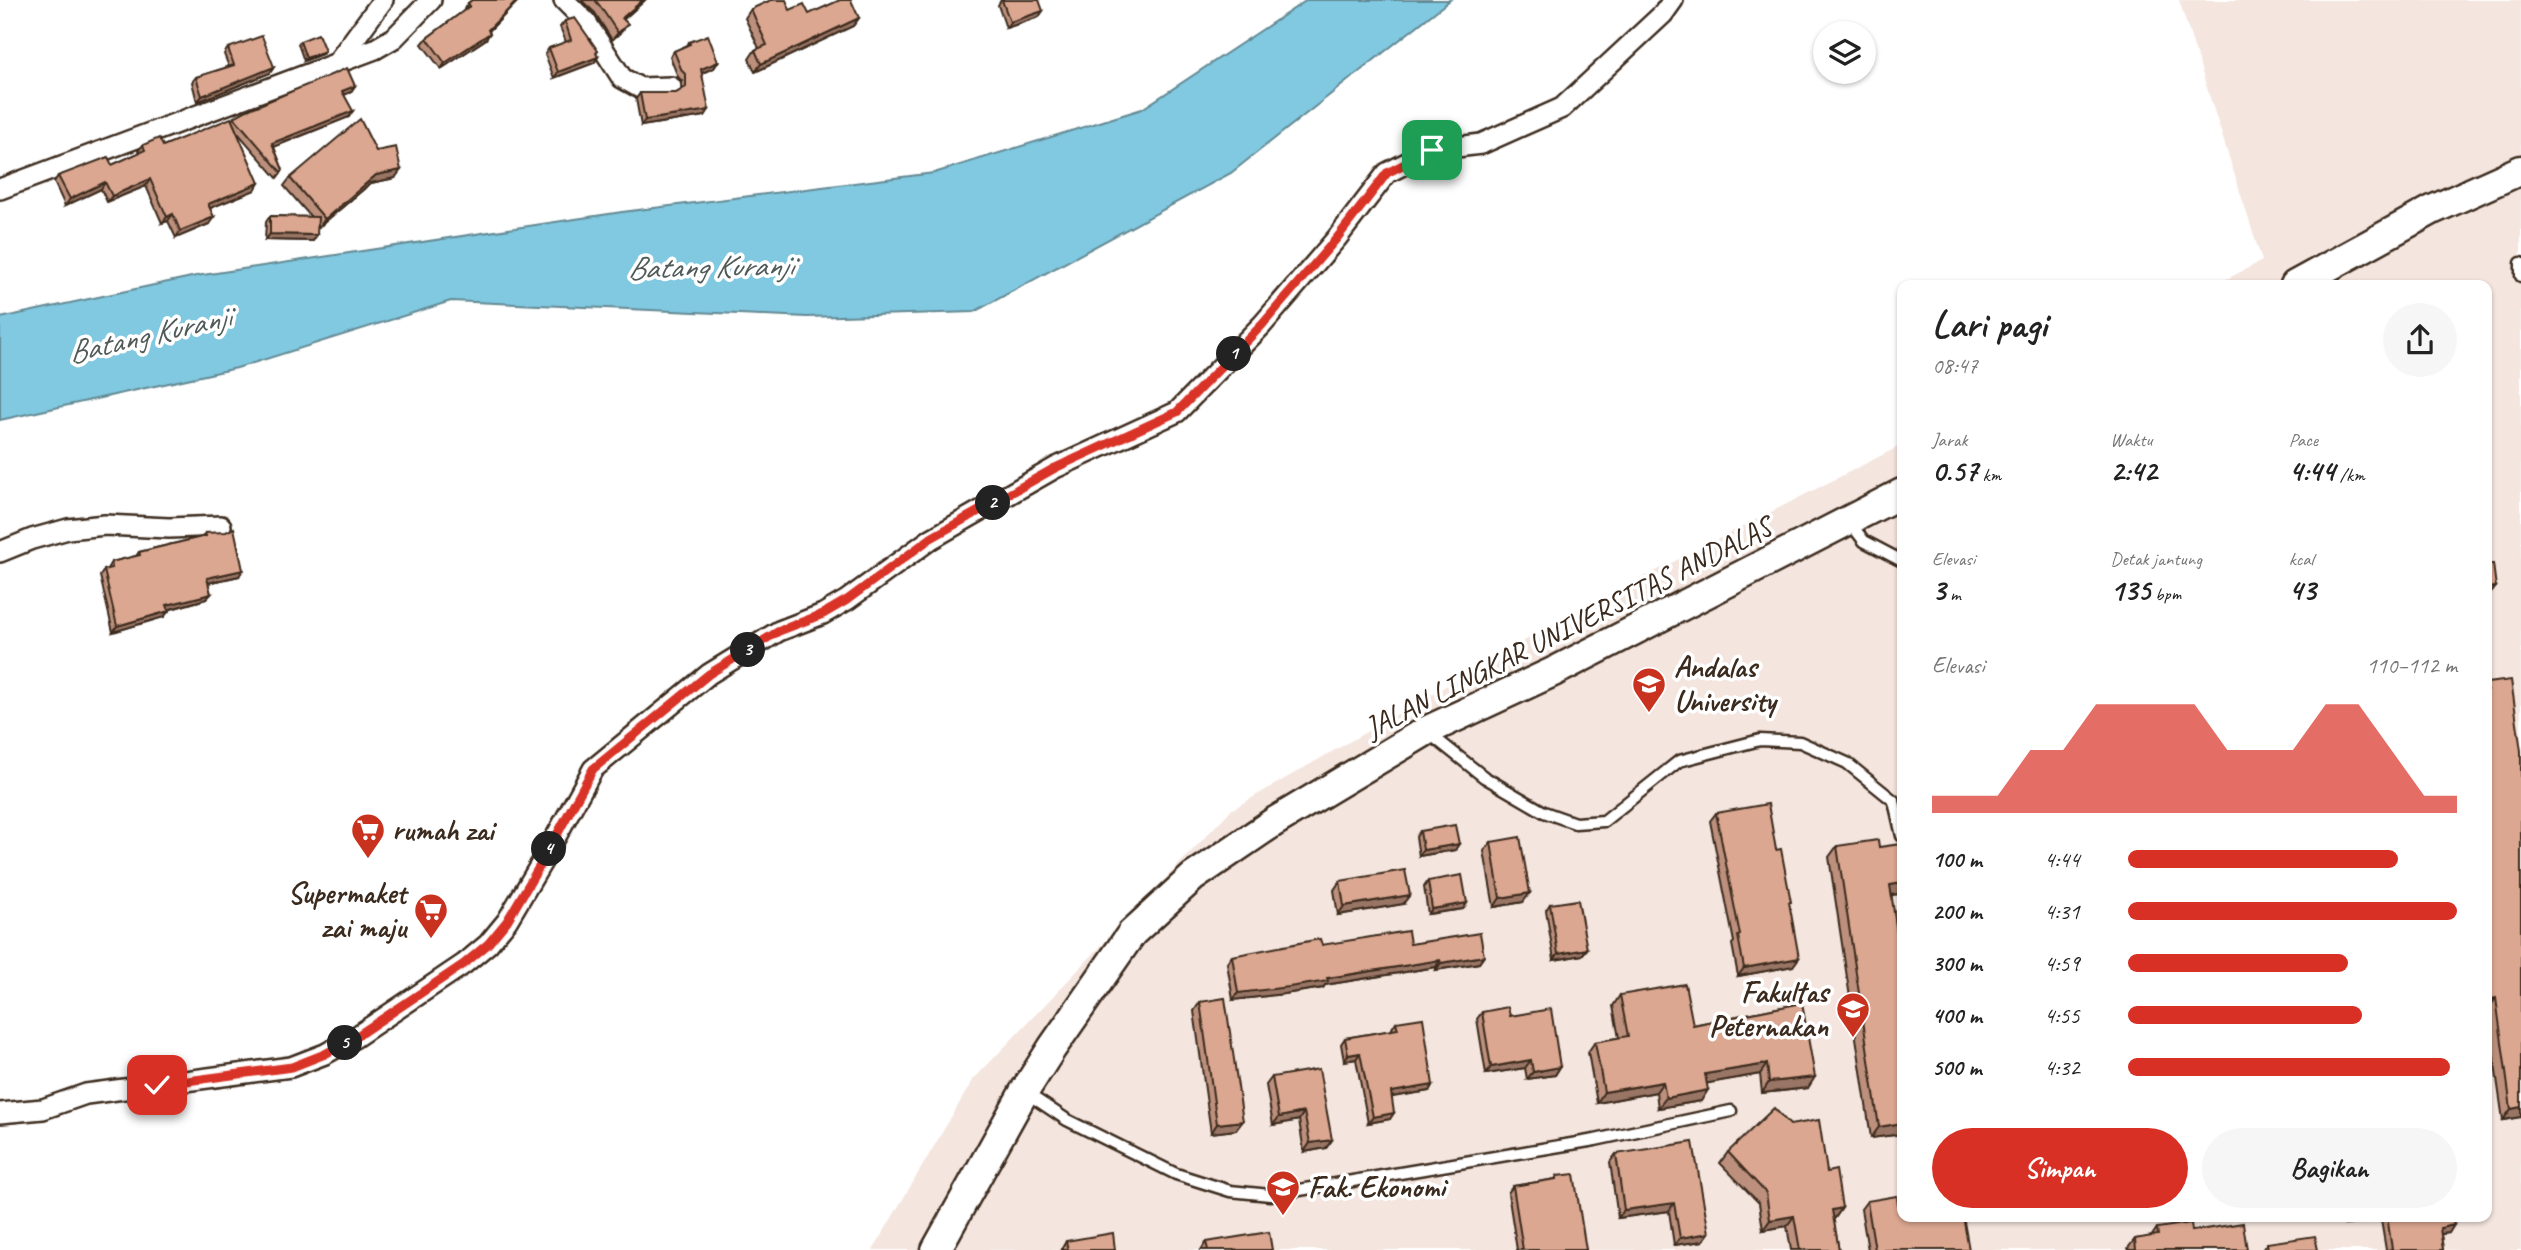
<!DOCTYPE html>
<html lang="id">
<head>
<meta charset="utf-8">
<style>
  :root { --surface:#fff; --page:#f6f6f6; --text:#222; --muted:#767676; --accent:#d93025 }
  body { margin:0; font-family:Caveat,sans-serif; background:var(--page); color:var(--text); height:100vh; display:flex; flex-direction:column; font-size:26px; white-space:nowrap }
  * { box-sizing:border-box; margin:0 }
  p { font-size:23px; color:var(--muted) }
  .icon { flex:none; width:38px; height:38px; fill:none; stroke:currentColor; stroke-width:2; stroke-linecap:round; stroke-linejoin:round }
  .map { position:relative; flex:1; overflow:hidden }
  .details { position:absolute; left:1897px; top:280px; width:595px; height:942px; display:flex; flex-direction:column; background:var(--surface); border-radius:14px; box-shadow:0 2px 5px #0004 }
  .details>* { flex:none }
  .buttons { position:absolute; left:1813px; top:21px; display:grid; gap:14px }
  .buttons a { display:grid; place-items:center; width:63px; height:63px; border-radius:50%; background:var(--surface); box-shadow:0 2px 5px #0004; font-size:35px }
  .pin { position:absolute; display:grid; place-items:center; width:60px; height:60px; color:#fff; margin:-30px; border-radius:14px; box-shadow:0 4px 10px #0006 }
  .km { position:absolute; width:35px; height:35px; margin:-18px; border-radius:50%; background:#222; color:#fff; font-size:19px; line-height:35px; text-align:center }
  .round { display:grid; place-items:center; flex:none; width:74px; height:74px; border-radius:37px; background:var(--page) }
  .overview { display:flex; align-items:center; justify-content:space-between; height:119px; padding:0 35px }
  h1 { font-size:38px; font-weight:600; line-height:52px }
  .metrics { display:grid; grid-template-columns:repeat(3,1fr); gap:10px; height:119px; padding:7px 35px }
  .metrics div { display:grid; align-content:center }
  .metrics b { font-size:30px; font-weight:600 }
  .metrics small { font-size:19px; font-weight:400 }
  .metrics p { font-size:19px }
  .chart { height:196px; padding:14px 35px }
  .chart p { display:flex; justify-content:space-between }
  .chart svg { width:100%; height:126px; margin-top:7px; fill:var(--accent); opacity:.7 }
  .primary-button { display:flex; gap:14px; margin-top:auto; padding:14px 35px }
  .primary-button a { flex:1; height:80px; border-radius:42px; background:var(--accent); color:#fff; font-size:28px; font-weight:600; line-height:80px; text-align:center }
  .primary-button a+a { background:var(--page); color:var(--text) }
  ul { padding:0 35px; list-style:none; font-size:23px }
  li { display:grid; grid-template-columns:112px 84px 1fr; align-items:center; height:52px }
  li i { height:18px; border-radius:9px; background:var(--accent) }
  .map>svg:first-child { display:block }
  .built { fill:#f4e5de }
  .water { fill:#80c9e1; stroke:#648993; stroke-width:2 }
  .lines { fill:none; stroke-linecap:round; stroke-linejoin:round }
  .lane-casing { stroke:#3b2a1e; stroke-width:15 }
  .street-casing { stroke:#3b2a1e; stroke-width:24 }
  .secondary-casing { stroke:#3b2a1e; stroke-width:33 }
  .lane { stroke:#fff; stroke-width:10 }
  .street { stroke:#fff; stroke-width:19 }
  .secondary { stroke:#fff; stroke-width:28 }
  .wall { fill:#bc907c; stroke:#3b2a1e; stroke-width:2 }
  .shaded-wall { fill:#997565; stroke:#3b2a1e; stroke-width:2 }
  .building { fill:#dba790; stroke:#3b2a1e; stroke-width:2 }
  .route-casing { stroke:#fff; stroke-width:14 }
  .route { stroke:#d93025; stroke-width:9 }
  .labels { text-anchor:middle; stroke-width:7; stroke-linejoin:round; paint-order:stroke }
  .street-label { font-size:30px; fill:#3b2a1e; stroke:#fff }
  .poi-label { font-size:30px; font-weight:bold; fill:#3b2a1e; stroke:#fff; text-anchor:start }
  .water-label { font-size:32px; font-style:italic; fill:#505a58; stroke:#fff }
</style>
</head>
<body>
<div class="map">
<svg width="2521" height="1250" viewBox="0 0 2521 1250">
  <rect width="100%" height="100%" fill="#fff"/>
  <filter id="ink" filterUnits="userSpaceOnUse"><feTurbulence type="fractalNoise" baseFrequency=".0143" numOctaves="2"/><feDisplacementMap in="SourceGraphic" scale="14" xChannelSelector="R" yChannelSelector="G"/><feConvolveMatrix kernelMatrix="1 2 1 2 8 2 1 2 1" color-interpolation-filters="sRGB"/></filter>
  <g filter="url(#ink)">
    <polygon class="built" points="2179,0 2521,0 2521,1250 873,1250 973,1080 1231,810 1562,619 1902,445 1902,1216 2487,1216 2487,285 2215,285 2262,261"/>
    <polygon class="water" points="1307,0 1450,0 1231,173 974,312 807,317 451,301 237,368 0,420 0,318 196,276 622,212 934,173 1142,109"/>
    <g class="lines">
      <g class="lane-casing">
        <g id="lane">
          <polyline points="2521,263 2521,276"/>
          <polyline points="1851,524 1864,541 1902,561"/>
          <polyline points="1430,734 1484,777 1544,812 1575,823 1604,821 1679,761 1760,740 1800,742 1847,763 1894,801 1902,836"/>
          <polyline points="1025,1092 1067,1120 1176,1174 1230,1191 1270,1195 1595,1140 1731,1111"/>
        </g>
      </g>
      <g class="street-casing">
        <g id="street">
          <polyline points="564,0 586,22 622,78 640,88 671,87"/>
          <polyline points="338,61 383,0"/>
          <polyline points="0,189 375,49 394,38 431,0"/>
          <polyline points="0,552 32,539 68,529 105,525 169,528 221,526"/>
          <polyline points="0,1113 43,1109 86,1094 291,1067 325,1054 354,1038 464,964 488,944 507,921 542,862 593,769 709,674 779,631 823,614 847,600 931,539 1055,468 1177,412 1262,325 1337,238 1387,173 1432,150 1481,144 1562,108 1663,14 1673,0"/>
        </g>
      </g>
      <g class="secondary-casing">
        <g id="secondary">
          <polyline points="2295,285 2432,210 2521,170"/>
          <polyline points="936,1250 1024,1092 1052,1048 1132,933 1193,877 1274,822 1426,731 1553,672 1902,493"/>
        </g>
      </g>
      <use href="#lane" class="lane"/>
      <use href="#street" class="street"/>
      <use href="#secondary" class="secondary"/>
    </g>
    <g class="wall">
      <polygon points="472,0 519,0 489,31 490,33 486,39 441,69 422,44 427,38 465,10 464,9 468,3"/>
      <polygon points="581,0 645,0 624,19 622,31 612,40 595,13"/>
      <polygon points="1001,0 1039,0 1039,17 1006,28 998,5"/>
      <polygon points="751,9 790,10 809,14 859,18 853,26 755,72 749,59 755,50 759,48 745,18"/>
      <polygon points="565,21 598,51 596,53 598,57 594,63 554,78 545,54 549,48 566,42 560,27"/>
      <polygon points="300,41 322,54 304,61 298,44"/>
      <polygon points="689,42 718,62 714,68 702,73 705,116 641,126 636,99 640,93 676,93 681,90 682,81 678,77 670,57 674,51 687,46"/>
      <polygon points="228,48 274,67 270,73 197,102 192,82 196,77 229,67 224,54"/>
      <polygon points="351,92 344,95 349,117 274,147 283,170 277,178 237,132 255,190 210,208 209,224 176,238 168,221 162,223 146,186 107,202 101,189 65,206 54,182 58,176 112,165 139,153 138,151 143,145 163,146 232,120 234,117"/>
      <polygon points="376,151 395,178 371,183 319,227 318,225 313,241 265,240 266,222 270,216 311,217 284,186 290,178"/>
      <polygon points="205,533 239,576 208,583 211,594 206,599 168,610 164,617 113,632 100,576 104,570 107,569 111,562 136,556 139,552 202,537"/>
      <polygon points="2487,683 2521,1117 2503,1120 2487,1010"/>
      <polygon points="1716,813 1776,850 1789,904 1793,966 1738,976 1732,944 1734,942 1710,821"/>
      <polygon points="1420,831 1455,850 1419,856 1416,837"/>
      <polygon points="1491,842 1523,902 1494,907 1484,851"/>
      <polygon points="1837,846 1879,847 1899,894 1891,895 1902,967 1902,1134 1871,1138 1829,857"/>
      <polygon points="1340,881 1403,904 1338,915 1334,890"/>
      <polygon points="1428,881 1467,903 1463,909 1428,914 1424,887"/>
      <polygon points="1550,904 1587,949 1582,955 1554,960 1546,910"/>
      <polygon points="1410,944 1484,956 1479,963 1436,970 1436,967 1325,985 1323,988 1284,994 1233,1000 1227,963 1232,956 1322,945"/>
      <polygon points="1620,995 1693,1025 1802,1003 1808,1088 1762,1093 1760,1074 1707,1083 1701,1101 1658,1108 1656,1092 1597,1103 1588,1052 1595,1042 1619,1038 1613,1006"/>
      <polygon points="1200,1002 1236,1130 1211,1133 1194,1011"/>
      <polygon points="1482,1012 1510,1016 1560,1067 1555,1075 1527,1079 1525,1068 1486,1074 1477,1019"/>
      <polygon points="1396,1022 1429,1091 1391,1097 1390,1119 1368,1123 1356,1059 1344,1061 1341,1044 1345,1038 1393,1030 1392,1028"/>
      <polygon points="1272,1077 1332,1140 1326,1148 1304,1152 1299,1120 1273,1125 1266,1085"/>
      <polygon points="1728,1152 1827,1172 1842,1208 1835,1218 1833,1219 1839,1250 1791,1250 1787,1226 1763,1230 1759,1203 1720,1163"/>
      <polygon points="1616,1154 1709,1233 1703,1241 1674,1245 1669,1211 1618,1218 1610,1162"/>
      <polygon points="1557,1176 1586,1250 1517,1250 1508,1193 1513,1186 1555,1179"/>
      <polygon points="1867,1201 1898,1205 1969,1250 1868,1250 1861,1209"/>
      <polygon points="2345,1216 2452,1216 2449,1233 2441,1234 2443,1250 2386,1250 2381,1220 2346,1225"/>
      <polygon points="2157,1228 2192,1231 2247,1250 2129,1250 2128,1248 2135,1239 2151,1237"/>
      <polygon points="1066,1241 1115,1250 1061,1250"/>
      <polygon points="1206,1242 1272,1250 1201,1250"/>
      <polygon points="2267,1243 2318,1250 2262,1250"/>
    </g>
    <g class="shaded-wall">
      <polygon points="518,0 519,0 484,36 488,30"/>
      <polygon points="643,0 645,0 642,3 617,25 622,18"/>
      <polygon points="1043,11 1039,17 1006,28 1010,22"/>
      <polygon points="859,18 853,26 755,72 761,64"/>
      <polygon points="628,24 622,31 612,40 618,33"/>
      <polygon points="490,33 486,39 441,69 445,63"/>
      <polygon points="325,51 322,54 304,61 306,58"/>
      <polygon points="598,57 594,63 554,78 558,72"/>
      <polygon points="718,62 714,68 697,75 701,69"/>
      <polygon points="274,67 270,73 197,102 202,96"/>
      <polygon points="355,86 351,92 338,97 342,91"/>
      <polygon points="709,110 705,116 641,126 645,120"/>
      <polygon points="353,111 349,117 268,149 272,143"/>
      <polygon points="401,170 395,178 371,183 319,227 325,219 376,175"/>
      <polygon points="150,179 146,186 107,202 112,196"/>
      <polygon points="105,182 101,189 65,206 70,199"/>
      <polygon points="259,183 255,190 203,211 208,204"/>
      <polygon points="173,214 168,221 162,223 167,217"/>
      <polygon points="214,217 209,224 176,238 180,231"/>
      <polygon points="270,234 317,235 313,241 265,240"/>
      <polygon points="243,570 239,576 203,584 207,578"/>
      <polygon points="2496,587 2492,592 2487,593 2487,588"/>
      <polygon points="211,594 206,599 163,611 167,605"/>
      <polygon points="169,611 164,617 113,632 117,626"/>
      <polygon points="1459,844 1455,850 1419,856 1423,850"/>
      <polygon points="1902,883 1902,889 1899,894 1882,896 1890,885"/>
      <polygon points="1530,893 1523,902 1494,907 1500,898"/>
      <polygon points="1410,895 1403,904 1338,915 1344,906"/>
      <polygon points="1467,903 1463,909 1428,914 1432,909"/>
      <polygon points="1587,949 1582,955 1554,960 1558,954"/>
      <polygon points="1484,956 1479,963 1436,970 1441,963"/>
      <polygon points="1799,958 1793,966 1738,976 1744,968"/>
      <polygon points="1440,960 1436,967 1325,985 1323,988 1284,994 1233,1000 1238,993"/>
      <polygon points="2496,998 2488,1009 2487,1010 2487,1000"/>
      <polygon points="1360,1053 1356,1059 1344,1061 1348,1055"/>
      <polygon points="1531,1060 1525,1068 1486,1074 1491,1067"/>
      <polygon points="1767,1064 1760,1074 1698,1085 1705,1074"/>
      <polygon points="1560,1067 1555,1075 1527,1079 1533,1072"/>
      <polygon points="1815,1077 1808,1088 1762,1093 1769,1082"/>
      <polygon points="1663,1082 1656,1092 1597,1103 1604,1092"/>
      <polygon points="1433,1085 1429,1091 1386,1098 1391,1092"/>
      <polygon points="1708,1090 1701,1101 1658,1108 1666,1098"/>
      <polygon points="2521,1107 2521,1117 2503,1120 2511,1109"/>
      <polygon points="1304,1112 1299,1120 1273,1125 1279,1117"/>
      <polygon points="1394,1113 1390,1119 1368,1123 1373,1117"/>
      <polygon points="1243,1121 1236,1130 1211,1133 1217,1124"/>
      <polygon points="1902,1123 1902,1134 1871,1138 1879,1127"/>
      <polygon points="1332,1140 1326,1148 1304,1152 1310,1143"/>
      <polygon points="1674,1203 1669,1211 1618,1218 1624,1210"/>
      <polygon points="1842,1208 1835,1218 1824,1220 1832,1210"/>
      <polygon points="1794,1216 1787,1226 1763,1230 1770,1220"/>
      <polygon points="2362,1216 2384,1216 2381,1220 2346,1225 2352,1218"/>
      <polygon points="2454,1225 2449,1233 2434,1235 2440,1228"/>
      <polygon points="1709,1233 1703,1241 1674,1245 1680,1238"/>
    </g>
    <g class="building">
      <polygon points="472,0 518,0 488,30 490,33 445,63 427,38 470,6 468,3"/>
      <polygon points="595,0 643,0 622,18 628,24 618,33 600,6"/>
      <polygon points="771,0 786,0 790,10 804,4 809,14 840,0 851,0 859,18 761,64 755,50 767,45 751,9"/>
      <polygon points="1002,0 1039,0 1043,11 1010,22"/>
      <polygon points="575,18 598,51 596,53 598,57 558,72 549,48 571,40 565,21"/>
      <polygon points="318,34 325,51 306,58 300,41"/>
      <polygon points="708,35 718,62 701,69 709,110 645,120 640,93 676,93 686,87 686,75 682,71 674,51 690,44 689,42"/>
      <polygon points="262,36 274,67 202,96 196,77 234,65 228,48"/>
      <polygon points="347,68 355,86 342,91 353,111 272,143 283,170 281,172 234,117 245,111"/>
      <polygon points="231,118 259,183 208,204 214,217 180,231 173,214 167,217 150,179 112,196 105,182 70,199 58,176 108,157 112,165 145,150 143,145 159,138 163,146"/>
      <polygon points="360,119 376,151 396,147 401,170 376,175 325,219 290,178"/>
      <polygon points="270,216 318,217 317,235 270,234"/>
      <polygon points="234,528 243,570 207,578 211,594 167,605 169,611 117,626 104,570 112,568 111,562 140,555 139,552 206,536 205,533 226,532"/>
      <polygon points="2487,564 2493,564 2496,587 2487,588"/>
      <polygon points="2511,680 2521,751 2521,1107 2511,1109 2496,998 2487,1000 2487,955 2489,954 2487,937 2487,683"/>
      <polygon points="1768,804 1776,850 1781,849 1791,902 1789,902 1799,958 1744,968 1738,936 1740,935 1716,813"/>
      <polygon points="1455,825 1459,844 1423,850 1420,831"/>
      <polygon points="1520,837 1530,893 1500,898 1491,842"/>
      <polygon points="1878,840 1879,847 1901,844 1902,851 1902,883 1890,885 1902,967 1902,1123 1879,1127 1837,846"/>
      <polygon points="1405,870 1410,895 1344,906 1340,881"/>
      <polygon points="1462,875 1467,903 1432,909 1428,881"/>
      <polygon points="1578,900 1587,949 1558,954 1550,904"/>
      <polygon points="1408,931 1410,944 1480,933 1484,956 1441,963 1440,960 1327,978 1328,981 1289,987 1238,993 1232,956 1320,939 1322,945"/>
      <polygon points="1685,984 1693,1025 1802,1003 1815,1077 1769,1082 1767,1064 1705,1074 1708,1090 1666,1098 1663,1082 1604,1092 1595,1042 1628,1036 1620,995"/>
      <polygon points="1225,998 1243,1121 1217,1124 1200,1002"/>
      <polygon points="1508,1007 1510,1016 1551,1009 1560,1067 1533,1072 1531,1060 1491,1067 1482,1012"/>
      <polygon points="1423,1018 1433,1085 1391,1092 1394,1113 1373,1117 1360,1053 1348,1055 1345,1038 1398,1029 1396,1022"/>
      <polygon points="1319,1069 1332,1140 1310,1143 1304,1112 1279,1117 1272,1077"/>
      <polygon points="1774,1108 1790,1125 1819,1120 1827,1172 1836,1170 1842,1208 1832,1210 1839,1250 1800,1250 1794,1216 1770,1220 1766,1193 1728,1152"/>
      <polygon points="1693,1142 1709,1233 1680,1238 1674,1203 1624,1210 1616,1154"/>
      <polygon points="1574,1174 1586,1250 1523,1250 1513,1186 1557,1179 1557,1176"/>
      <polygon points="1897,1196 1898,1205 1902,1205 1902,1216 1963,1216 1969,1250 1875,1250 1867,1201"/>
      <polygon points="2387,1216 2452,1216 2454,1225 2440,1228 2443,1250 2387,1250 2392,1249"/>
      <polygon points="2191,1223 2192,1231 2243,1223 2247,1250 2136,1250 2135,1239 2158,1235 2157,1228"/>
      <polygon points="1269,1232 1272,1250 1208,1250 1206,1242"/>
      <polygon points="1113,1233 1115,1250 1068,1250 1066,1241"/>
      <polygon points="2315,1236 2318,1250 2268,1250 2267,1243"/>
    </g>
  </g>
  <g class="lines" filter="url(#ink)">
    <g class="route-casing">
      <polyline id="route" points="157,1085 292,1067 325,1054 354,1038 464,964 488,944 507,921 542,862 593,769 709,674 779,631 823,614 847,600 931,538 1055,468 1177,412 1262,325 1337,238 1387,173 1432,150"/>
    </g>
    <use href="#route" class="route"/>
  </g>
  <defs>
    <g id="university-pin" transform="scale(1.75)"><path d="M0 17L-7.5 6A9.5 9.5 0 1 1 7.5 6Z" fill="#c8321e" stroke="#fff"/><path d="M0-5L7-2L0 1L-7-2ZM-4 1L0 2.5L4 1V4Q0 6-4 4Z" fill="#fff"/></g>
    <g id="supermarket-pin" transform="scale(1.75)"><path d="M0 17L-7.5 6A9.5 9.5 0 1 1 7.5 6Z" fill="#c8321e" stroke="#fff"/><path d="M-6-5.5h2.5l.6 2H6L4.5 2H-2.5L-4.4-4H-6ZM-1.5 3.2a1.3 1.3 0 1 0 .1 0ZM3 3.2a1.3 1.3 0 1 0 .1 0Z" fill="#fff"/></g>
  </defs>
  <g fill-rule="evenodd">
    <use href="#university-pin" x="1649" y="684"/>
    <use href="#supermarket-pin" x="368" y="830"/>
    <use href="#supermarket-pin" x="431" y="910"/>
    <use href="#university-pin" x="1853" y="1009"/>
    <use href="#university-pin" x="1283" y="1187"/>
  </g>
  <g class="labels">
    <g class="street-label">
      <text transform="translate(1568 627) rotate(-27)" y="10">JALAN LINGKAR UNIVERSITAS ANDALAS</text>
    </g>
    <g class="poi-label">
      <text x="1674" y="677">Andalas<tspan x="1674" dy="34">University</tspan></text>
      <text x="392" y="840">rumah zai</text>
      <text x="406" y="903" text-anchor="end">Supermaket<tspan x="406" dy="34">zai maju</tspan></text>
      <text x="1828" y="1002" text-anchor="end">Fakultas<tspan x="1828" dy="34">Peternakan</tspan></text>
      <text x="1308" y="1197">Fak. Ekonomi</text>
    </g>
    <g class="water-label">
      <text transform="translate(710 266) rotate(-1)" y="11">Batang Kuranji</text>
      <text transform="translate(149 334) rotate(-13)" y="11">Batang Kuranji</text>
    </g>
  </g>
</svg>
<div class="buttons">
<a><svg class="icon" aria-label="layers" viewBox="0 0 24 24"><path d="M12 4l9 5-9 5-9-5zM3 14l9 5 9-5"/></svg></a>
</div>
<div class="pin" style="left:1432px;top:150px;background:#1e9e55"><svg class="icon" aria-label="arrive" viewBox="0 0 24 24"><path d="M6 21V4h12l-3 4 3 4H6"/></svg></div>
<div class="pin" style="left:157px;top:1085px;background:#d93025"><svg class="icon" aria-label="check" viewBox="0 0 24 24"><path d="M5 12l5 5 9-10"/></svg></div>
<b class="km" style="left:1234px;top:354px">1</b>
<b class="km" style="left:993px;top:503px">2</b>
<b class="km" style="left:748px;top:650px">3</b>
<b class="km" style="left:549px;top:849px">4</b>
<b class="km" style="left:345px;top:1043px">5</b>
<section class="details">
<div class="overview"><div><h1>Lari pagi</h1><p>08:47</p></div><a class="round"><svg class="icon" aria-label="share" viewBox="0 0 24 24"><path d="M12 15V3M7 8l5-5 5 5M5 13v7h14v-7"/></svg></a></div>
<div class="metrics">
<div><p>Jarak</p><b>0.57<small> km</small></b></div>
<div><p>Waktu</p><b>2:42</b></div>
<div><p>Pace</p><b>4:44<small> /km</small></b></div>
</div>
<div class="metrics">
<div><p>Elevasi</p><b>3<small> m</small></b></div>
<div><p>Detak jantung</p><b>135<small> bpm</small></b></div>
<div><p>kcal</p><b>43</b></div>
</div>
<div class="chart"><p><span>Elevasi</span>110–112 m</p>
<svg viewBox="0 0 160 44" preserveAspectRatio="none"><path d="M0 44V38L10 38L20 38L30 22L40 22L50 6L60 6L70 6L80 6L90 22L100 22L110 22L120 6L130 6L140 22L150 38L160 38V44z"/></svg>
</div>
<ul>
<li><b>100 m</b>4:44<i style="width:82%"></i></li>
<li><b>200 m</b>4:31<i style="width:100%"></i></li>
<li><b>300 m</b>4:59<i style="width:67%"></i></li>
<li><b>400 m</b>4:55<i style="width:71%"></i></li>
<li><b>500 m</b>4:32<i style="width:98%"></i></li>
</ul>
<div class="primary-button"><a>Simpan</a><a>Bagikan</a></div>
</section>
</div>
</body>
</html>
